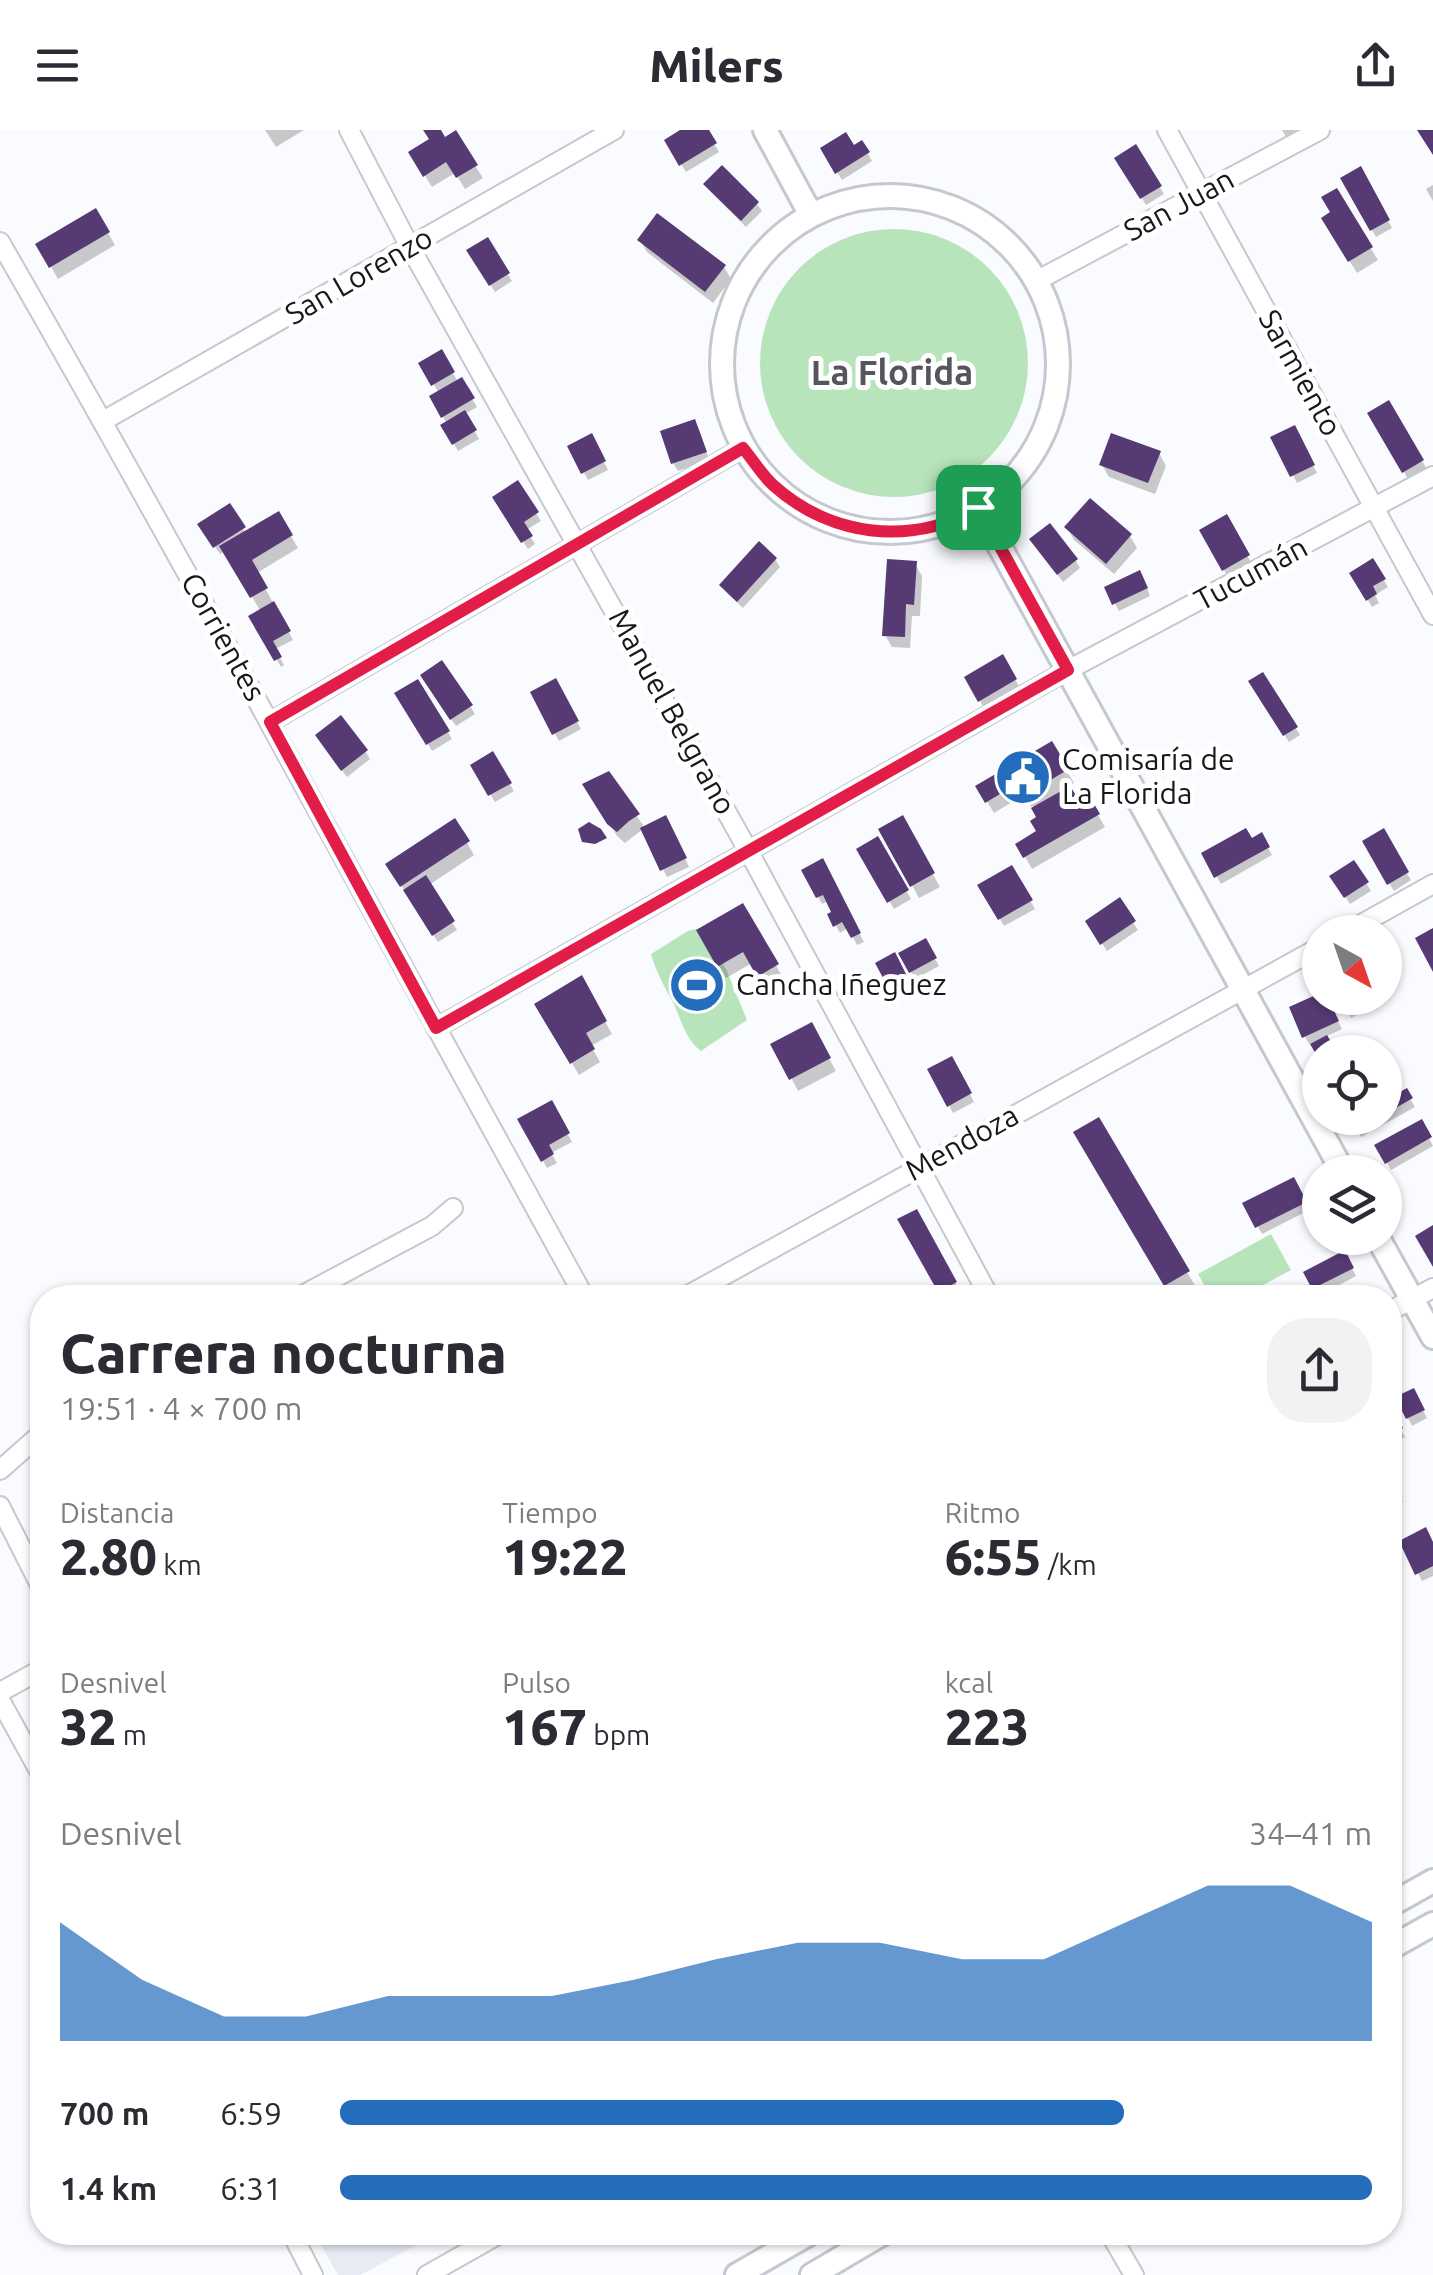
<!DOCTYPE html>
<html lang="es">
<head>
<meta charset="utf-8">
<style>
  :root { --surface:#fff; --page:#f2f2f3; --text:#2b2b33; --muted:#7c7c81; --accent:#246dbd }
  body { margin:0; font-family:Ubuntu,sans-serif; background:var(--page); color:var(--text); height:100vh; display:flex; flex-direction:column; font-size:38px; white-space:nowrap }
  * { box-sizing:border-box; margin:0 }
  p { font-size:32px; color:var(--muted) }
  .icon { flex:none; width:55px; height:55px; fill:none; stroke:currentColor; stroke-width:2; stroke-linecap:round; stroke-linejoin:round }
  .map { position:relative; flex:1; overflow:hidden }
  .sheet { position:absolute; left:30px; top:1155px; width:1372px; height:960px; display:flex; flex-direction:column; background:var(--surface); border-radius:40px; box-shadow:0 2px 8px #0004 }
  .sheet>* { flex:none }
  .needle { width:65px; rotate:140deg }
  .buttons { position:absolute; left:1302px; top:785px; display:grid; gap:20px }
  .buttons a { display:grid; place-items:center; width:100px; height:100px; border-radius:50%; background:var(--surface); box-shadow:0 2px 8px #0004; font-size:50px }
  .pin { position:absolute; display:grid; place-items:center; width:85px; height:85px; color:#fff; margin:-42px; border-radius:20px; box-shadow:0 5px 15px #0006 }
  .round { display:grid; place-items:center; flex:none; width:105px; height:105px; border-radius:40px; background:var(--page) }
  .head { display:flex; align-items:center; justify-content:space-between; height:170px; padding:0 30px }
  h1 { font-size:55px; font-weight:800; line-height:75px }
  .figures { display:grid; grid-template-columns:repeat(3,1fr); gap:15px; height:170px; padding:10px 30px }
  .figures div { display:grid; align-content:center }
  .figures b { font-size:50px; font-weight:800 }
  .figures small { font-size:28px; font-weight:400 }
  .figures p { font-size:28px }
  .chart { height:280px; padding:20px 30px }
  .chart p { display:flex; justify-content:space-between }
  .chart svg { width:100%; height:180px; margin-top:10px; fill:var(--accent); opacity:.7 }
  ul { padding:0 30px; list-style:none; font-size:32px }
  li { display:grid; grid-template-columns:160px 120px 1fr; align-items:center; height:75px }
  li i { height:25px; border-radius:12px; background:var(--accent) }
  header { display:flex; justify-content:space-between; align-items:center; height:130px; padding:0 30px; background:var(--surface); font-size:45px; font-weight:800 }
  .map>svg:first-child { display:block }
  .built { fill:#e8ebf4 }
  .green { fill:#b7e4bb }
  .shadow { fill:#0003 }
  .building { fill:#553a74 }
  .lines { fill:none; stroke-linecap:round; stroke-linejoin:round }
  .minor-casing { stroke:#c6c8d0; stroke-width:22 }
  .tertiary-casing { stroke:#c6c8d0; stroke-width:28 }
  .minor { stroke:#fff; stroke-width:18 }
  .tertiary { stroke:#fff; stroke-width:22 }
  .route-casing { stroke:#fff; stroke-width:20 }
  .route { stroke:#e11d48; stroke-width:12 }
  .labels { text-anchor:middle; stroke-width:10; stroke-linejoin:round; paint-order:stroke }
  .street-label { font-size:30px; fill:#17181b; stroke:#fff }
  .poi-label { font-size:30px; fill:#17181b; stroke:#fff; text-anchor:start }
  .quarter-label { font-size:35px; font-weight:bold; fill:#54565c; stroke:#fff }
</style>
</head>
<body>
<header><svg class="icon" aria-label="menu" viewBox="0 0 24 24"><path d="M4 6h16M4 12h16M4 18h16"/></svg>Milers<svg class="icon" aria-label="share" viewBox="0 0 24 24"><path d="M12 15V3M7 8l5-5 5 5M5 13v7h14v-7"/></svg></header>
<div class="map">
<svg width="1433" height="2145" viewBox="0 0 1433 2145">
  <rect width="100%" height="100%" fill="#fafbfe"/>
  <polygon class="built" points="314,2103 439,2103 360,2145 338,2145"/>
  <g class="green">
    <circle cx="894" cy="233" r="134"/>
    <path d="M700,798L726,839L747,890L701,921C684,908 681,888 672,870C663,855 656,841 651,824L688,801Z"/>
    <polygon points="1271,1104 1291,1140 1241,1167 1211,1167 1198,1144"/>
  </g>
  <g class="shadow">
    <polygon points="265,0 304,0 276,17"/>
    <polygon points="429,0 438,0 445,10 455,4 483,48 465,59 455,43 432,57 411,23 432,10"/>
    <polygon points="685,0 706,0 719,22 686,42 667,11"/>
    <polygon points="1282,0 1307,0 1289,12"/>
    <polygon points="862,13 872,31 842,50 823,19 853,18"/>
    <polygon points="1135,18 1164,64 1146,75 1118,29"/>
    <polygon points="1360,40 1392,98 1376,107 1343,49"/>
    <polygon points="706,54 757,74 762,81 746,97 711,62"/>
    <polygon points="1433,55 1433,71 1426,59"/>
    <polygon points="1336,61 1378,130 1357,143 1324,89 1333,83"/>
    <polygon points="95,81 115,115 58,149 39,115"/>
    <polygon points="487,110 512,151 495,162 470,121"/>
    <polygon points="640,110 724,137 731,149 713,173 647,122"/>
    <polygon points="441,222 458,252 461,250 477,277 465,284 479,309 458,321 444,296 447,294 432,267 439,263 421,234"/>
    <polygon points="1389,273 1429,343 1411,354 1370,284"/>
    <polygon points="1294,298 1317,343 1297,353 1274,308"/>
    <polygon points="699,299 709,330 678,341 673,333"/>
    <polygon points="591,306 608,340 588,350 570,317"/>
    <polygon points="1159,323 1166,336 1155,364 1109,347 1102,335"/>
    <polygon points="517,354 541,391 526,400 535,414 528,419 495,368"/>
    <polygon points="229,376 246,403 278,384 298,418 257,443 293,510 275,519 284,535 281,537 252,487 261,482 225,421 220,424 201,395"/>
    <polygon points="1226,387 1252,434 1228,447 1202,401"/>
    <polygon points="1067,397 1130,406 1137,418 1114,444 1074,410"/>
    <polygon points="1036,417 1076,431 1080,438 1063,452"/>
    <polygon points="775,429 780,437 743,478 727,463 722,456"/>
    <polygon points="1372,431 1388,457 1375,465 1379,473 1372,477 1352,443"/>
    <polygon points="915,434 922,446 920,486 912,486 910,518 892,517 885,505"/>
    <polygon points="1144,451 1150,466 1119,481 1107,458"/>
    <polygon points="1002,527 1020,558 984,578 967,548"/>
    <polygon points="1263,545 1300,605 1289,612 1251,552"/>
    <polygon points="418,552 452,609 432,621 398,564"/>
    <polygon points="555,552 581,599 559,611 533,563"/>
    <polygon points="427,554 470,576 475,584 456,596"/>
    <polygon points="322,613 366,622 370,629 347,647"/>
    <polygon points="1051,614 1074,653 1068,656 1076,671 1086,665 1105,697 1032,739 1018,715 1039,702 1040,688 1033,676 1031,677 1024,665 994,683 978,657"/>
    <polygon points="492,624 514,661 495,672 474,636"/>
    <polygon points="608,644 645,698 670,696 689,737 667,747 643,699 625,713 617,706 585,655"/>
    <polygon points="902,689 940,757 919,768 882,700"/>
    <polygon points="1383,702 1411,750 1394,761 1365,712"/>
    <polygon points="1261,706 1272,725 1221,754 1204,724 1251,711"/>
    <polygon points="877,710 911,769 894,779 860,720"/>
    <polygon points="467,713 474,725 429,755 457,800 438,812 388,735"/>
    <polygon points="822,732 864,812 857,815 848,798 840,803 830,785 835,783 829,771 822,774 804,741"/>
    <polygon points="1354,733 1371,761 1350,774 1333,747"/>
    <polygon points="1011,738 1035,779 1004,796 981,756"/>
    <polygon points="1119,771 1138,800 1107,821 1088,792"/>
    <polygon points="742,776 783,848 766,858 752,833 726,848 699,801"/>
    <polygon points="925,811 939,836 915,849 901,824"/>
    <polygon points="894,826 911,857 896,865 879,834"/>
    <polygon points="581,848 612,904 591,916 600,932 579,945 537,875"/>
    <polygon points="1385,858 1389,866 1351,888 1342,873 1351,868 1385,868"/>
    <polygon points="1320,866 1320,868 1326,868 1342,899 1325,907 1334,922 1320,922 1320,926 1312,913 1309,914 1305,907"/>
    <polygon points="811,896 836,941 798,961 774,915"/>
    <polygon points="952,929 974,972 953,983 930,940"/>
    <polygon points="1406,962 1415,977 1361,1007 1350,988 1385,988 1385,973"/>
    <polygon points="551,973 572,1012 551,1023 557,1033 547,1038 521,990"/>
    <polygon points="1098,990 1197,1159 1182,1168 1173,1168 1076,1003"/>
    <polygon points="1421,992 1433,1016 1391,1040 1378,1016"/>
    <polygon points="1293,1050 1309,1080 1262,1104 1246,1074"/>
    <polygon points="916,1082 962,1165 958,1168 945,1168 901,1090"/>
    <polygon points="1344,1123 1356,1146 1319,1166 1306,1143"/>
    <polygon points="1413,1261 1427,1288 1412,1296 1398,1268"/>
    <polygon points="1390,1280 1405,1307 1390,1315"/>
    <polygon points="1390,1347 1403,1372 1390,1379"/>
    <polygon points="1402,1412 1433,1416 1433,1446 1422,1451"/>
    <polygon points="359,2102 375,2102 363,2109"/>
  </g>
  <g class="building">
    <polygon points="423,0 441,0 445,7 456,0 478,35 456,48 446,32 423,47 408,22 429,9"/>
    <polygon points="680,0 709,0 717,13 679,36 664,10"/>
    <polygon points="1417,0 1433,0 1433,25"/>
    <polygon points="846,2 854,15 862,10 870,22 835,44 820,18"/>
    <polygon points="1136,14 1162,56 1140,69 1114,28"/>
    <polygon points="722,35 759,72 741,91 703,54"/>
    <polygon points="1361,36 1390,90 1370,101 1340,48"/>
    <polygon points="1337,58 1373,117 1348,132 1321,88 1330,82 1321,67"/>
    <polygon points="96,78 110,102 49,138 35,114"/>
    <polygon points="657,83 726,135 705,162 637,110"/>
    <polygon points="488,107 510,143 489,156 466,120"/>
    <polygon points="442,219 455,242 431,256 418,233"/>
    <polygon points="462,247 475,268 441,288 429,266"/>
    <polygon points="1389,270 1424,330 1402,343 1367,283"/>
    <polygon points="465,280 477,300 452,315 440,295"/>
    <polygon points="695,289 707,322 671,334 660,301"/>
    <polygon points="1295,295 1315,335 1290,347 1270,307"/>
    <polygon points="592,303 606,331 581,344 567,316"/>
    <polygon points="1111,303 1161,321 1148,353 1099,335"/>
    <polygon points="518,350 539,382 524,392 533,406 521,413 492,367"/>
    <polygon points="1090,368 1132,404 1106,434 1064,397"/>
    <polygon points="230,373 246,397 213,418 197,394"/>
    <polygon points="279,381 293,405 252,430 268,458 250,468 219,416"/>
    <polygon points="1227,384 1250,425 1222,441 1199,400"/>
    <polygon points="1050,393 1078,429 1057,445 1029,409"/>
    <polygon points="759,411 777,428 737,472 719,455"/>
    <polygon points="1373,428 1386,449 1373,456 1377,464 1366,471 1349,443"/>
    <polygon points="887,429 917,431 914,475 906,474 905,507 882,506"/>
    <polygon points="1140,440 1148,458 1112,475 1104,457"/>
    <polygon points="274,471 291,501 273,511 282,527 274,531 248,486"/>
    <polygon points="1003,524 1017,549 978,572 964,547"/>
    <polygon points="442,530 473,575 450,590 420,545"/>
    <polygon points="1263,542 1298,597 1283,606 1248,551"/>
    <polygon points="556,548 579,591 552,605 530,562"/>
    <polygon points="418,549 450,601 426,615 394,563"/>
    <polygon points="341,585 368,620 341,641 315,605"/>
    <polygon points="1052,611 1069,639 1022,667 1015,655 985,673 975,656"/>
    <polygon points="493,621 512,653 488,666 470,635"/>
    <polygon points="609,641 640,684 629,691 617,702 607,694 582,654"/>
    <polygon points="1070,656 1077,667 1087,662 1100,684 1023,728 1015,714 1036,701 1030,691 1036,687 1031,678"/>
    <polygon points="666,685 687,728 660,741 640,698"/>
    <polygon points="903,685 935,743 910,757 878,699"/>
    <polygon points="455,688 470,711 400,757 385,734"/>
    <polygon points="589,692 601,699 607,708 595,714 582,712 578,699"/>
    <polygon points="1246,698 1252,708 1262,702 1270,717 1214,748 1201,723"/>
    <polygon points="1384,698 1409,742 1387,755 1362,711"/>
    <polygon points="878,706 909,760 887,773 856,719"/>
    <polygon points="823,728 861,803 851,808 842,792 833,797 827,784 831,782 823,765 816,768 801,740"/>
    <polygon points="1354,730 1369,752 1344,768 1329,746"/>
    <polygon points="1012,735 1033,770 998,790 977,755"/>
    <polygon points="426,745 455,791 432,806 403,760"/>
    <polygon points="1120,767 1136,791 1100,815 1085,791"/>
    <polygon points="743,773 779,834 757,847 743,822 717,837 696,800"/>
    <polygon points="1433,798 1433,842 1415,808"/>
    <polygon points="926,808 937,828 909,843 898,823"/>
    <polygon points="895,822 908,848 889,859 875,833"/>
    <polygon points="582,845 607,891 586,903 595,919 570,934 534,874"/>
    <polygon points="1320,863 1320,868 1328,868 1339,891 1302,908 1289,877"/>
    <polygon points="1347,868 1369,868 1345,882 1339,872"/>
    <polygon points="812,892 831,928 789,950 770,914"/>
    <polygon points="1327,905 1337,922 1320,922 1320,931 1310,914"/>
    <polygon points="952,926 972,963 947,977 927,939"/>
    <polygon points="1407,958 1413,968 1385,984 1385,970"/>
    <polygon points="552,970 570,1003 549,1015 554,1024 541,1032 517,989"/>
    <polygon points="1099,987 1190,1141 1164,1156 1073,1002"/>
    <polygon points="1347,988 1378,988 1354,1001"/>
    <polygon points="1422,989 1432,1007 1385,1034 1374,1015"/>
    <polygon points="1294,1047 1307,1072 1255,1098 1242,1073"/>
    <polygon points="917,1079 957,1152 938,1162 897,1089"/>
    <polygon points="1433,1095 1433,1137 1415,1106"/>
    <polygon points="1345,1120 1354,1138 1312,1159 1303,1142"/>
    <polygon points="1332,1156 1339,1167 1352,1160 1357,1168 1312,1168"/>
    <polygon points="1414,1258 1425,1280 1406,1289 1395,1267"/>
    <polygon points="1390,1274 1403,1298 1390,1305"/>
    <polygon points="1426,1397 1433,1412 1433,1436 1415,1445 1399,1411"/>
  </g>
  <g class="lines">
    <g class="minor-casing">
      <g id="minor">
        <polyline points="349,0 410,117 749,722 990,1168"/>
        <polyline points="1167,0 1433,485"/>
        <path d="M0,112C201,461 390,816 585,1168"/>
        <polyline points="1038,150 1320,0"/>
        <polyline points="103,291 614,0"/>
        <polyline points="270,592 743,318"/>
        <polyline points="1347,802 1433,754"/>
        <polyline points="436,898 1068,540 1433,346"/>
        <polyline points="297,1168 432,1096 453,1078"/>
        <polyline points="683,1168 1320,817"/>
        <polyline points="1390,1181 1433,1158"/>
        <polyline points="0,1340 42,1303"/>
        <polyline points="0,1376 42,1459"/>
        <polyline points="0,1562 42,1539"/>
        <polyline points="0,1570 42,1646"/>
        <polyline points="291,2102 313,2145"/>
        <polyline points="1109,2102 1134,2145"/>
        <polyline points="427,2145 503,2102"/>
      </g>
    </g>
    <g class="tertiary-casing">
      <g id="tertiary">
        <polyline points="765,0 811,85"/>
        <circle cx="890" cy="234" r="168"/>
        <polyline points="978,377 1343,1042"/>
        <polyline points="1378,1108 1433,1207"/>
        <polyline points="1390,1775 1433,1751"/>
        <polyline points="1390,1818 1433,1794"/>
        <polyline points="737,2145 812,2102"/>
        <polyline points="812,2145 885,2102"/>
      </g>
    </g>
    <use href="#minor" class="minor"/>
    <use href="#tertiary" class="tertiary"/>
  </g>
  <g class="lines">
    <g class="route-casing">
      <path id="route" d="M743,318C753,330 762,345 773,355C817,395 877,411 935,396C950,392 965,384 978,377L1068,540L436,898L270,592Z"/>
    </g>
    <use href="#route" class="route"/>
  </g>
  <defs>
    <g id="civic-disc" transform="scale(2.875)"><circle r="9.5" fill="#246dbd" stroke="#fff"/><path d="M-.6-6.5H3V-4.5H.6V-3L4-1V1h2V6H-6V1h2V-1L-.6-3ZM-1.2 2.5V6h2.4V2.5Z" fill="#fff"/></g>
    <g id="stadium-disc" transform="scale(2.875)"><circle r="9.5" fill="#246dbd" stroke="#fff"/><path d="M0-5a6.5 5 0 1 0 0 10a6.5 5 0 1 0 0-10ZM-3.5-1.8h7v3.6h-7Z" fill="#fff"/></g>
  </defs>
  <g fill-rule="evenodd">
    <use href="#civic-disc" x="1023" y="647"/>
    <use href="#stadium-disc" x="697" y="855"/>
  </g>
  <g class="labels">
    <g class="street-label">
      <text transform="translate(1179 75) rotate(-28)" y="10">San Juan</text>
      <text transform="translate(359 146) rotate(-30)" y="10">San Lorenzo</text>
      <text transform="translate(1300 243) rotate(61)" y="10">Sarmiento</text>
      <text transform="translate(1251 444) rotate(-28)" y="10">Tucumán</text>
      <text transform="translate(223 507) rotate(61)" y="10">Corrientes</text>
      <text transform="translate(672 582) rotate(61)" y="10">Manuel Belgrano</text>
      <text transform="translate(962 1013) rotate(-29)" y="10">Mendoza</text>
    </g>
    <g class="poi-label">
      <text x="1062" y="640">Comisaría de<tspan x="1062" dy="34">La Florida</tspan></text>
      <text x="736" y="865">Cancha Iñeguez</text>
    </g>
    <g class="quarter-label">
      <text x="892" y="255">La Florida</text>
    </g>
  </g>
</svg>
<div class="buttons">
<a><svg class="needle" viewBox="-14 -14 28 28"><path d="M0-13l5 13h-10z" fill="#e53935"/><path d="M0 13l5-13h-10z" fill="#7c7c81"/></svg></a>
<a><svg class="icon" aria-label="locate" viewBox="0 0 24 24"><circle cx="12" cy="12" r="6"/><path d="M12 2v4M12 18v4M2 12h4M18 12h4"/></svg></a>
<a><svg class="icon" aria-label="layers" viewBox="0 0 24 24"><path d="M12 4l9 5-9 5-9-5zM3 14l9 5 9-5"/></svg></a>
</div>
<div class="pin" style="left:978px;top:377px;background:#1e9e55"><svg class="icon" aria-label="arrive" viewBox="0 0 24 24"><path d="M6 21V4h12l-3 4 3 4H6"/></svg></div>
<section class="sheet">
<div class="head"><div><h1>Carrera nocturna</h1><p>19:51 · 4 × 700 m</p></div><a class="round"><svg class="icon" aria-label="share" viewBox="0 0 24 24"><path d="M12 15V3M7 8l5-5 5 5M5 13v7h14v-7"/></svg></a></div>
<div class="figures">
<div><p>Distancia</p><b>2.80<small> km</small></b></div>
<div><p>Tiempo</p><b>19:22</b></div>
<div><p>Ritmo</p><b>6:55<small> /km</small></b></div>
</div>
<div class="figures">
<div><p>Desnivel</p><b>32<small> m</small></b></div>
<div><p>Pulso</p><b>167<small> bpm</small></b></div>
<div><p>kcal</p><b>223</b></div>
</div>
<div class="chart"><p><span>Desnivel</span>34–41 m</p>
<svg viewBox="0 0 160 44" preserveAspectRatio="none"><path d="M0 44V15L10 29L20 38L30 38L40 33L50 33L60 33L70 29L80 24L90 20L100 20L110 24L120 24L130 15L140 6L150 6L160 15V44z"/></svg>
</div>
<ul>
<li><b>700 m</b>6:59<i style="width:76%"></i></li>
<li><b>1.4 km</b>6:31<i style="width:100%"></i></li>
</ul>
</section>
</div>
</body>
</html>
